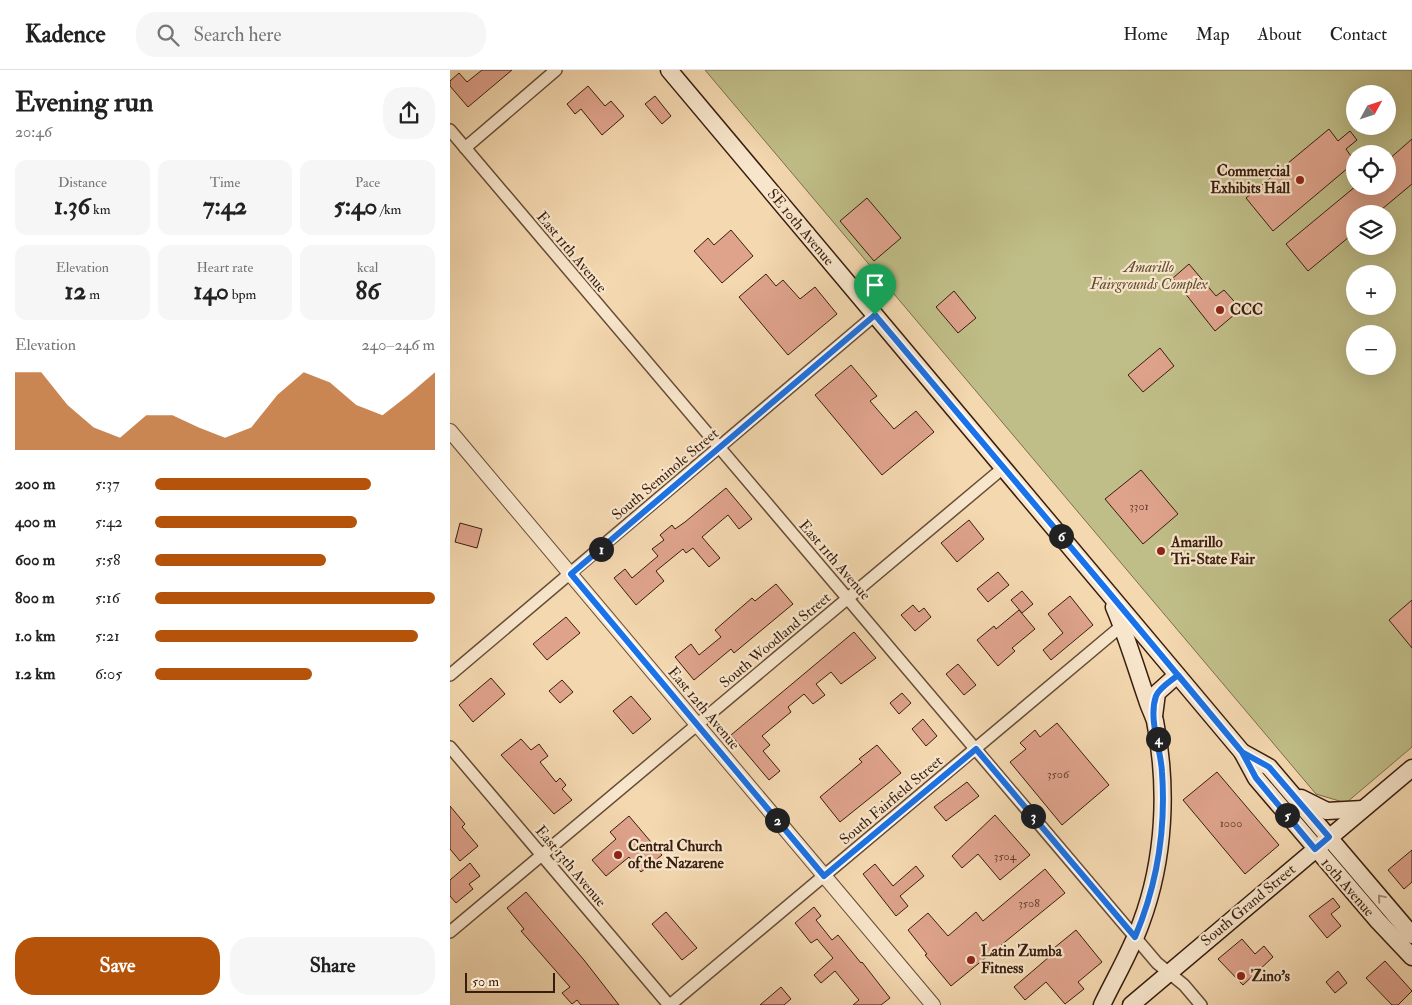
<!DOCTYPE html>
<html lang="en">
<head>
<meta charset="utf-8">
<style>
  :root { --surface:#fff; --page:#f6f6f6; --text:#222; --muted:#767676; --line:#e0e0e0; --accent:#b45309 }
  body { margin:0; font-family:"IM FELL Double Pica",serif; background:var(--page); color:var(--text); height:100vh; display:flex; flex-direction:column; font-size:19px; white-space:nowrap }
  * { box-sizing:border-box; margin:0 }
  p { font-size:16px; color:var(--muted) }
  .icon { flex:none; width:28px; height:28px; fill:none; stroke:currentColor; stroke-width:2; stroke-linecap:round; stroke-linejoin:round }
  .map { position:relative; flex:1; overflow:hidden }
  .panel { display:flex; flex-direction:column; background:var(--surface); width:450px }
  .panel>* { flex:none }
  .needle { width:32px; rotate:50deg }
  .tools { position:absolute; left:896px; top:15px; display:grid; gap:10px }
  .tools a { display:grid; place-items:center; width:50px; height:50px; border-radius:50%; background:var(--surface); box-shadow:0 5px 20px #0002; font-size:25px }
  .scale { position:absolute; left:15px; bottom:12px; width:90px; box-sizing:border-box; padding-left:5px; border:2px solid #381d0d; border-top:0; font-size:14px; line-height:18px; white-space:nowrap; color:#381d0d; -webkit-text-stroke:4px #f8e6cc; paint-order:stroke }
  .pin { position:absolute; display:grid; place-items:center; width:42px; height:42px; color:#fff; margin:-51px -21px; border-radius:50% 50% 50% 0; rotate:-45deg; box-shadow:0 0 5px #0007 }
  .pin .icon { rotate:45deg }
  .km { position:absolute; width:25px; height:25px; margin:-12px; border-radius:50%; background:#222; color:#fff; font-size:14px; line-height:25px; text-align:center }
  .round { display:grid; place-items:center; flex:none; width:52px; height:52px; border-radius:20px; background:var(--page) }
  .head { display:flex; align-items:center; justify-content:space-between; height:85px; padding:0 15px }
  h1 { font-size:28px; font-weight:800; line-height:38px }
  .metrics { display:grid; grid-template-columns:repeat(3,1fr); gap:8px; height:85px; padding:5px 15px }
  .metrics div { display:grid; align-content:center; border-radius:12px; background:var(--page); text-align:center }
  .metrics b { font-size:25px; font-weight:800 }
  .metrics small { font-size:14px; font-weight:400 }
  .metrics p { font-size:14px }
  .chart { height:140px; padding:10px 15px }
  .chart p { display:flex; justify-content:space-between }
  .chart svg { width:100%; height:90px; margin-top:5px; fill:var(--accent); opacity:.7 }
  .button { display:flex; gap:10px; margin-top:auto; padding:10px 15px }
  .button a { flex:1; height:58px; border-radius:20px; background:var(--accent); color:#fff; font-size:20px; font-weight:800; line-height:58px; text-align:center }
  .button a+a { background:var(--page); color:var(--text) }
  ul { padding:0 15px; list-style:none; font-size:16px }
  li { display:grid; grid-template-columns:80px 60px 1fr; align-items:center; height:38px }
  li i { height:12px; border-radius:6px; background:var(--accent) }
  header { display:flex; align-items:center; gap:30px; box-sizing:border-box; height:70px; padding:0 25px; background:var(--surface); border-bottom:1px solid var(--line) }
  header strong { font-size:24px }
  nav { display:flex; gap:28px; margin-inline-start:auto; font-size:18px }
  .search { width:350px; height:45px; background:var(--page); display:flex; align-items:center; gap:12px; box-sizing:border-box; padding:0 18px; border-radius:20px; color:var(--muted); font-size:19px }
  main { display:flex; flex:1; min-height:0 }
  .map>svg:first-child { display:block }
  .green { fill:#c0be88; stroke:#7c6e4a; fill-rule:evenodd }
  .building { fill:#dfa38c; stroke:#381d0d }
  .lines { fill:none; stroke-linecap:round; stroke-linejoin:round }
  .minor-casing { stroke:#674c36; stroke-width:14 }
  .tertiary-casing { stroke:#674c36; stroke-width:16 }
  .secondary-casing { stroke:#381d0d; stroke-width:19 }
  .minor { stroke:#f8e6cc; stroke-width:11 }
  .tertiary { stroke:#f8e6cc; stroke-width:14 }
  .secondary { stroke:#f8e6cc; stroke-width:16 }
  .oneway { stroke:#a28c76 }
  .route-casing { stroke:#fff; stroke-width:10 }
  .route { stroke:#1a73e8; stroke-width:6 }
  .poi-dot { fill:#8f2418; stroke:#f8e6cc; stroke-width:2 }
  .labels { text-anchor:middle; stroke-width:4.5; stroke-linejoin:round; paint-order:stroke }
  .number-label { font-size:12px; fill:#623e2d }
  .poi-label { font-size:15px; font-weight:bold; fill:#381d0d; stroke:#f8e6cc; text-anchor:start }
  .street-label { font-size:15px; fill:#381d0d; stroke:#f8e6cc }
  .park-label { font-size:15px; font-style:italic; fill:#614d32; stroke:#f8e6cc }
</style>
</head>
<body>
<header>
<strong>Kadence</strong>
<div class="search"><svg class="icon" aria-label="search" viewBox="0 0 24 24"><circle cx="10" cy="10" r="6"/><path d="M15 15l6 6"/></svg>Search here</div>
<nav><a>Home</a><a>Map</a><a>About</a><a>Contact</a></nav>
</header>
<main>
<section class="panel">
<div class="head"><div><h1>Evening run</h1><p>20:46</p></div><a class="round"><svg class="icon" aria-label="share" viewBox="0 0 24 24"><path d="M12 15V3M7 8l5-5 5 5M5 13v7h14v-7"/></svg></a></div>
<div class="metrics">
<div><p>Distance</p><b>1.36<small> km</small></b></div>
<div><p>Time</p><b>7:42</b></div>
<div><p>Pace</p><b>5:40<small> /km</small></b></div>
</div>
<div class="metrics">
<div><p>Elevation</p><b>12<small> m</small></b></div>
<div><p>Heart rate</p><b>140<small> bpm</small></b></div>
<div><p>kcal</p><b>86</b></div>
</div>
<div class="chart"><p><span>Elevation</span>240–246 m</p>
<svg viewBox="0 0 160 44" preserveAspectRatio="none"><path d="M0 44V6L10 6L20 22L30 33L40 38L50 27L60 27L70 33L80 38L90 33L100 17L110 6L120 11L130 22L140 27L150 17L160 6V44z"/></svg>
</div>
<ul>
<li><b>200 m</b>5:37<i style="width:77%"></i></li>
<li><b>400 m</b>5:42<i style="width:72%"></i></li>
<li><b>600 m</b>5:58<i style="width:61%"></i></li>
<li><b>800 m</b>5:16<i style="width:100%"></i></li>
<li><b>1.0 km</b>5:21<i style="width:94%"></i></li>
<li><b>1.2 km</b>6:05<i style="width:56%"></i></li>
</ul>
<div class="button"><a>Save</a><a>Share</a></div>
</section>
<div class="map">
<svg width="962" height="935" viewBox="0 0 962 935">
  <rect width="100%" height="100%" fill="#f4d8b0"/>
  <filter id="stains"><feTurbulence type="fractalNoise" baseFrequency=".004" numOctaves="4"/><feColorMatrix values="0 0 0 0 .2 0 0 0 0 .09 0 0 0 0 .02 0 0 0 .5 -.17"/></filter>
  <radialGradient id="worn" r=".72"><stop offset=".6" stop-color="#630" stop-opacity="0"/><stop offset="1" stop-color="#630" stop-opacity=".3"/></radialGradient>
  <path class="green" d="M255,0H962V677L896,733L866,724ZM905,24H938V56H905ZM905,84H938V116H905ZM905,144H938V176H905ZM905,204H938V236H905ZM905,264H938V296H905Z"/>
  <g class="building">
    <polygon points="32,0 62,0 18,37 0,16 0,11 9,3 17,12"/>
    <polygon points="138,16 155,36 161,31 174,46 152,65 131,39 125,44 117,34"/>
    <polygon points="205,26 221,46 212,54 195,34"/>
    <polygon points="879,59 888,71 900,61 907,70 896,79 905,92 823,161 796,128"/>
    <polygon points="962,69 962,114 926,144 905,144 905,162 858,201 836,174 906,116 938,116 938,90"/>
    <polygon points="417,128 451,168 424,191 390,151"/>
    <polygon points="281,160 303,186 272,213 244,181 258,168 264,175"/>
    <polygon points="739,194 766,226 774,220 791,239 765,261 723,208"/>
    <polygon points="316,204 326,216 333,210 350,229 365,217 387,244 338,285 289,227"/>
    <polygon points="504,221 526,248 508,263 486,237"/>
    <polygon points="710,278 724,296 693,322 678,305"/>
    <polygon points="401,295 427,326 420,331 444,359 466,341 484,362 432,405 365,325"/>
    <polygon points="691,400 728,444 693,474 655,429"/>
    <polygon points="276,418 302,449 289,459 278,445 252,467 270,488 259,497 243,478 236,483 233,479 206,501 214,511 186,535 164,508 175,499 182,508 208,486 202,479 214,470 210,465 222,455 225,459 235,452"/>
    <polygon points="519,450 534,469 507,492 491,473"/>
    <polygon points="10,453 32,459 27,478 5,472"/>
    <polygon points="548,502 559,515 538,532 527,519"/>
    <polygon points="326,514 343,534 284,583 281,579 244,610 225,587 241,574 249,585 271,567 265,560 302,528 305,531"/>
    <polygon points="572,521 583,534 572,543 561,530"/>
    <polygon points="620,526 643,555 601,590 593,580 613,563 598,544"/>
    <polygon points="962,530 962,578 939,550"/>
    <polygon points="463,535 469,542 474,538 481,547 465,561 451,545"/>
    <polygon points="569,540 585,559 562,578 565,581 548,596 527,570 544,556 546,559"/>
    <polygon points="116,547 130,563 97,590 83,574"/>
    <polygon points="404,562 426,588 391,614 381,602 366,614 375,625 363,634 354,624 338,637 341,642 312,666 320,675 313,681 330,701 319,710 281,665"/>
    <polygon points="508,594 526,615 514,625 496,604"/>
    <polygon points="41,608 55,624 23,652 9,635"/>
    <polygon points="112,610 123,622 110,633 99,621"/>
    <polygon points="452,623 461,633 449,644 440,633"/>
    <polygon points="181,626 201,649 183,664 163,641"/>
    <polygon points="473,649 487,666 476,676 462,659"/>
    <polygon points="607,653 659,715 612,755 560,692 576,679 570,673 585,660 590,667"/>
    <polygon points="71,669 81,680 89,674 98,686 90,692 106,712 110,708 116,715 112,719 122,730 104,744 51,685"/>
    <polygon points="427,675 451,703 390,752 370,727 412,692 409,689"/>
    <polygon points="767,702 829,775 795,804 733,730"/>
    <polygon points="517,712 529,726 496,751 484,737"/>
    <polygon points="0,736 15,754 12,757 28,776 10,791 0,779"/>
    <polygon points="545,745 580,785 550,810 528,784 512,798 502,786"/>
    <polygon points="179,746 212,785 191,802 179,787 156,806 142,790 166,769 160,762"/>
    <polygon points="962,780 962,812 954,819 938,800"/>
    <polygon points="20,793 30,806 19,814 23,819 6,833 0,826 0,810"/>
    <polygon points="425,794 443,816 466,796 474,806 450,826 458,836 446,846 413,804"/>
    <polygon points="595,799 615,823 501,916 475,885 477,884 458,860 478,843 498,866 526,842 533,851"/>
    <polygon points="76,822 134,890 169,935 131,935 127,930 122,934 112,923 120,917 71,861 74,859 57,838"/>
    <polygon points="883,828 890,837 881,844 891,856 877,868 859,846"/>
    <polygon points="364,837 371,846 366,850 382,870 388,865 411,893 412,892 440,928 431,935 403,935 409,930 385,901 371,913 364,905 383,888 367,869 361,873 345,853"/>
    <polygon points="216,842 247,878 232,890 202,854"/>
    <polygon points="626,860 652,892 628,912 634,919 615,934 596,912 575,930 564,917 606,881 604,878"/>
    <polygon points="792,869 805,884 814,876 823,887 793,915 768,889"/>
    <polygon points="935,891 962,921 948,935 942,935 916,908"/>
    <polygon points="888,901 897,913 885,923 876,912"/>
    <polygon points="331,917 341,929 334,935 310,935"/>
  </g>
  <g class="lines">
    <g class="minor-casing">
      <g id="minor">
        <polyline points="0,60 707,893 734,915 751,935"/>
        <polyline points="15,78 106,0"/>
        <polyline points="0,605 425,245"/>
        <polyline points="0,677 219,935"/>
        <polyline points="0,862 553,398"/>
        <polyline points="220,935 675,553"/>
      </g>
    </g>
    <g class="tertiary-casing">
      <polyline id="tertiary" points="0,361 483,935"/>
    </g>
    <g class="secondary-casing">
      <g id="secondary">
        <polyline points="219,0 792,682 806,708 928,851 962,887"/>
        <polyline points="704,646 707,623 727,605"/>
        <polyline points="792,682 819,697 962,865"/>
        <polyline points="851,728 877,741 913,739"/>
        <path d="M652,935C665,908 681,881 691,853C715,789 718,717 705,651C703,644 699,637 697,630C686,598 677,567 664,537"/>
        <polyline points="681,935 962,698"/>
      </g>
    </g>
    <use href="#minor" class="minor"/>
    <use href="#tertiary" class="tertiary"/>
    <use href="#secondary" class="secondary"/>
  </g>
  <defs><path id="oneway-chevron" d="M-2-3.5L2.5 0L-2 3.5" fill="none" stroke-width="1.6" stroke-linecap="round" stroke-linejoin="round" transform="scale(1.25)"/></defs>
  <use class="oneway" href="#oneway-chevron" transform="translate(931 828) rotate(-130)"/>
  <g class="lines">
    <g class="route-casing">
      <path id="route" d="M425,245L121,504L374,806L526,679L685,867C707,815 716,758 712,702C711,679 698,649 706,626C709,618 721,611 728,605L792,682L819,697L879,767L865,779L806,708L792,682L656,519L425,245"/>
    </g>
    <use href="#route" class="route"/>
  </g>
  <g class="poi-dot">
    <circle cx="850" cy="110" r="5"/>
    <circle cx="770" cy="240" r="5"/>
    <circle cx="711" cy="481" r="5"/>
    <circle cx="168" cy="785" r="5"/>
    <circle cx="521" cy="890" r="5"/>
    <circle cx="791" cy="906" r="5"/>
  </g>
  <g class="labels">
    <g class="number-label">
      <text x="689" y="440">3301</text>
      <text x="608" y="708">3506</text>
      <text x="781" y="757">1000</text>
      <text x="555" y="790">3504</text>
      <text x="579" y="837">3508</text>
    </g>
    <g class="poi-label">
      <text x="840" y="106" text-anchor="end">Commercial<tspan x="840" dy="17">Exhibits Hall</tspan></text>
      <text x="780" y="245">CCC</text>
      <text x="721" y="477">Amarillo<tspan x="721" dy="17">Tri-State Fair</tspan></text>
      <text x="178" y="781">Central Church<tspan x="178" dy="17">of the Nazarene</tspan></text>
      <text x="531" y="886">Latin Zumba<tspan x="531" dy="17">Fitness</tspan></text>
      <text x="801" y="911">Zino's</text>
    </g>
    <g class="street-label">
      <text transform="translate(351 157) rotate(50)" y="5">SE 10th Avenue</text>
      <text transform="translate(122 182) rotate(50)" y="5">East 11th Avenue</text>
      <text transform="translate(215 404) rotate(-40)" y="5">South Seminole Street</text>
      <text transform="translate(385 490) rotate(49)" y="5">East 11th Avenue</text>
      <text transform="translate(325 570) rotate(-40)" y="5">South Woodland Street</text>
      <text transform="translate(254 638) rotate(50)" y="5">East 12th Avenue</text>
      <text transform="translate(441 730) rotate(-40)" y="5">South Fairfield Street</text>
      <text transform="translate(121 796) rotate(50)" y="5">East 13th Avenue</text>
      <text transform="translate(898 817) rotate(49)" y="5">10th Avenue</text>
      <text transform="translate(798 835) rotate(-40)" y="5">South Grand Street</text>
    </g>
    <g class="park-label">
      <text x="699" y="202">Amarillo<tspan x="699" dy="17">Fairgrounds Complex</tspan></text>
    </g>
  </g>
  <rect width="100%" height="100%" filter="url(#stains)"/>
  <rect width="100%" height="100%" fill="url(#worn)"/>
</svg>
<div class="tools">
<a><svg class="needle" viewBox="-14 -14 28 28"><path d="M0-13l5 13h-10z" fill="#e53935"/><path d="M0 13l5-13h-10z" fill="#767676"/></svg></a>
<a><svg class="icon" aria-label="locate" viewBox="0 0 24 24"><circle cx="12" cy="12" r="6"/><path d="M12 2v4M12 18v4M2 12h4M18 12h4"/></svg></a>
<a><svg class="icon" aria-label="layers" viewBox="0 0 24 24"><path d="M12 4l9 5-9 5-9-5zM3 14l9 5 9-5"/></svg></a>
<a>+</a>
<a>−</a>
</div>
<div class="scale">50 m</div>
<div class="pin" style="left:425px;top:245px;background:#1e9e55"><svg class="icon" aria-label="arrive" viewBox="0 0 24 24"><path d="M6 21V4h12l-3 4 3 4H6"/></svg></div>
<b class="km" style="left:151px;top:479px">1</b>
<b class="km" style="left:327px;top:750px">2</b>
<b class="km" style="left:583px;top:746px">3</b>
<b class="km" style="left:708px;top:669px">4</b>
<b class="km" style="left:837px;top:745px">5</b>
<b class="km" style="left:611px;top:466px">6</b>
</div>
</main>
</body>
</html>
